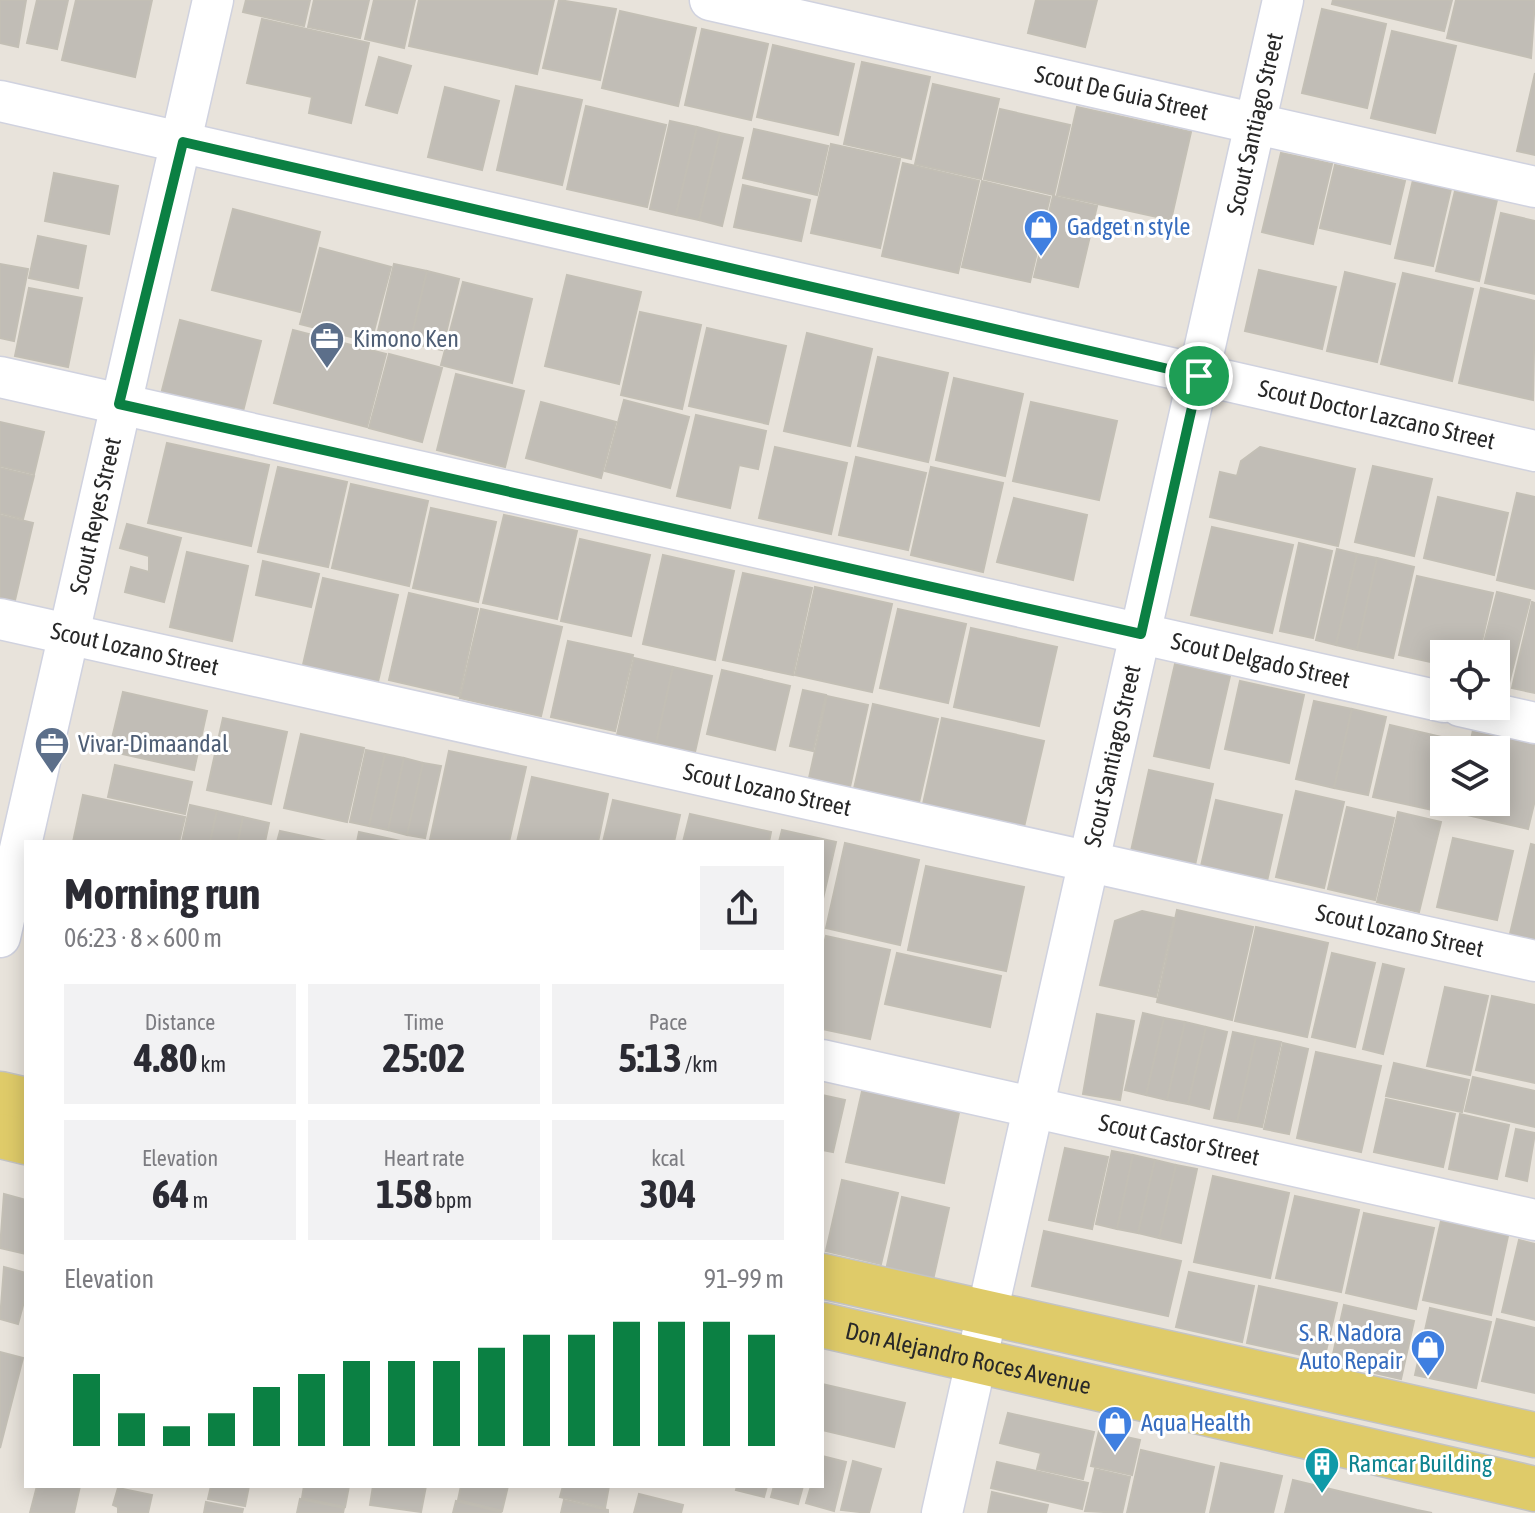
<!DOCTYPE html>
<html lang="en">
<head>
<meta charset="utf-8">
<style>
  :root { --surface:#fff; --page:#f2f2f3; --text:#2b2b33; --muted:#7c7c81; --accent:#0b8043 }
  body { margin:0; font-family:"Asap Condensed",sans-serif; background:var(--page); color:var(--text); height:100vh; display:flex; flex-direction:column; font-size:30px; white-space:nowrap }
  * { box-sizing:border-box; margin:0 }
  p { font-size:26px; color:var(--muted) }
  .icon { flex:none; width:44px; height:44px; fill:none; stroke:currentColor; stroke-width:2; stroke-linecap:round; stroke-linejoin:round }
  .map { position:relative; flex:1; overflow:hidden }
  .details { position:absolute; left:24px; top:840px; width:800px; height:648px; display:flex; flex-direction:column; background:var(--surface); border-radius:0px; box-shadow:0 4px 20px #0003 }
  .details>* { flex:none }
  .buttons { position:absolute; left:1430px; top:640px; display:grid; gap:16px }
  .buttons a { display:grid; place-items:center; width:80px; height:80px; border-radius:0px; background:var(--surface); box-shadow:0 4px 20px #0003; font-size:40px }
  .pin { position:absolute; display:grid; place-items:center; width:68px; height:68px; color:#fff; margin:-34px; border:4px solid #fff; border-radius:50%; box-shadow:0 2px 8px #0007 }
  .round { display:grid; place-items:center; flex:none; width:84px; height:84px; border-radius:0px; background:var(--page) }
  .summary { display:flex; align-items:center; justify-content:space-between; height:136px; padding:0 40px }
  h1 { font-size:44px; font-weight:700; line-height:60px }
  .metrics { display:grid; grid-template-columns:repeat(3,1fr); gap:12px; height:136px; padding:8px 40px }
  .metrics div { display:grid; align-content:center; border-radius:0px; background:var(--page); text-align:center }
  .metrics b { font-size:40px; font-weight:700 }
  .metrics small { font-size:22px; font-weight:400 }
  .metrics p { font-size:22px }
  .chart { height:224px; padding:16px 40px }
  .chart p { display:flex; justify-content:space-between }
  .chart svg { width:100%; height:144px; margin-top:8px; stroke:var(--accent); stroke-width:6 }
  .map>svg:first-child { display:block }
  .building { fill:#c1bdb6; stroke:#c3bfb5; stroke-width:2 }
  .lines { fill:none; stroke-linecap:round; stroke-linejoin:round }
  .minor-casing { stroke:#d0d2df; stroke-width:43 }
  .major-casing { stroke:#c3c3c3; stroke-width:47 }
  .minor { stroke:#fff; stroke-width:40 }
  .major { stroke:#dfcb69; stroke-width:44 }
  .route-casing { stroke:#fff; stroke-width:16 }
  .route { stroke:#0b8043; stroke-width:10 }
  .labels { text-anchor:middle; stroke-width:6; stroke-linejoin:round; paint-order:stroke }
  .street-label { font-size:24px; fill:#282828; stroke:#fff }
  .shop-label { font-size:24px; fill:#366cbe; stroke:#fff; text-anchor:start }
  .service-label { font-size:24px; fill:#4e5e75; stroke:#fff; text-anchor:start }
  .culture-label { font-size:24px; fill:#0d838f; stroke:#fff; text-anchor:start }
</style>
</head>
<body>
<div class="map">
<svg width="1535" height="1513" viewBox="0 0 1535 1513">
  <rect width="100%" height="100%" fill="#e8e3db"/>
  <g class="building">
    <polygon points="0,0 26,0 18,47 0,43"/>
    <polygon points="37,0 68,0 57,49 27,43"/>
    <polygon points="76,0 152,0 135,77 62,60"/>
    <polygon points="246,0 310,0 304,26 243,12"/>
    <polygon points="314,0 369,0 360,38 308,27"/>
    <polygon points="374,0 415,0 404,48 365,39"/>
    <polygon points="419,0 554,0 537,74 409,46"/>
    <polygon points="559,0 616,9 600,80 543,68"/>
    <polygon points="1036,0 1097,0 1085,47 1028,33"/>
    <polygon points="1333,0 1452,0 1444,31 1332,4"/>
    <polygon points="1456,0 1535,0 1531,58 1447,38"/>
    <polygon points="1322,9 1386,24 1367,108 1302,93"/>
    <polygon points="620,11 696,28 678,106 602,88"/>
    <polygon points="262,19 369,43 351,123 309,113 312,97 247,83"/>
    <polygon points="702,29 768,44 751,120 685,105"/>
    <polygon points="1392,31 1456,46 1435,133 1371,118"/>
    <polygon points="773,45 854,64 838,135 757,117"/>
    <polygon points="379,57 411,66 397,113 366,105"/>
    <polygon points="862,62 930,77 911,159 844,144"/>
    <polygon points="1535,73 1535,155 1517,151"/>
    <polygon points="933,84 999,99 981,179 915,164"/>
    <polygon points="516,86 582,100 562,185 497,170"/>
    <polygon points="445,87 499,101 482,170 428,157"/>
    <polygon points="586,106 666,125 647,207 567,189"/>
    <polygon points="1077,107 1191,132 1171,220 1057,195"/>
    <polygon points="1000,109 1070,125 1054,195 984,179"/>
    <polygon points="670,121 697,127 676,215 650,209"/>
    <polygon points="697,127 720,133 699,220 676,215"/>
    <polygon points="754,129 828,146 817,195 743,178"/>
    <polygon points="720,133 743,138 722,226 699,220"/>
    <polygon points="831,144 900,159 880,248 811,233"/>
    <polygon points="1281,153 1332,164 1313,244 1262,232"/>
    <polygon points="903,163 979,181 958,273 882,256"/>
    <polygon points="1335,165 1405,181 1390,244 1320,228"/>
    <polygon points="54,173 118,186 109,234 45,221"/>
    <polygon points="1413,180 1451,189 1433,266 1395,258"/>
    <polygon points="982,181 1050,197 1030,282 962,267"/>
    <polygon points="743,185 810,200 801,241 734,227"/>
    <polygon points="1455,191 1497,200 1479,281 1436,271"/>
    <polygon points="1053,196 1097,206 1078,287 1034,277"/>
    <polygon points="233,209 320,232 300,312 212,290"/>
    <polygon points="1501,213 1535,221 1535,294 1485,283"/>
    <polygon points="38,236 86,246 78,288 29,278"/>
    <polygon points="320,248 391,267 371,342 300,324"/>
    <polygon points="0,264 28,269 14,341 0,338"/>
    <polygon points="394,264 427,271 410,343 377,335"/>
    <polygon points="1259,270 1336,287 1322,349 1245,331"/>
    <polygon points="427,271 459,279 442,350 410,343"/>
    <polygon points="1345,272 1395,284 1377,362 1327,351"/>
    <polygon points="1403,273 1473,289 1452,381 1381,364"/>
    <polygon points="567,275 641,292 619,384 545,366"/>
    <polygon points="463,282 532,299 512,383 441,365"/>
    <polygon points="29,288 82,298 68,367 15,356"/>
    <polygon points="1481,288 1535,301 1533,400 1459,383"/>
    <polygon points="640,312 701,325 682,409 621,395"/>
    <polygon points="180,320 261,341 240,423 159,402"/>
    <polygon points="707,328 786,346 768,424 689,406"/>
    <polygon points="293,330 386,354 367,427 274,403"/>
    <polygon points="807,333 872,349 850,446 784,431"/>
    <polygon points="389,354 442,368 422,442 369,428"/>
    <polygon points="878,357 948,373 928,462 858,446"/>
    <polygon points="456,374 524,391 505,467 437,450"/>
    <polygon points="954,378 1023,394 1005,476 936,460"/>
    <polygon points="624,400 689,417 670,488 605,471"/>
    <polygon points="541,402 616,422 601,478 526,458"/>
    <polygon points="1031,402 1117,421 1099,500 1013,481"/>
    <polygon points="696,415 766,431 758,469 739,465 730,508 677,496"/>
    <polygon points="0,422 44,432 34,474 0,466"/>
    <polygon points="167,443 269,465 251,546 148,523"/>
    <polygon points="775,447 847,463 831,534 759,518"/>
    <polygon points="1260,447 1355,469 1338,546 1210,517 1220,472 1237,476 1241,461"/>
    <polygon points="856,457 926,473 908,550 839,535"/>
    <polygon points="1373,466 1432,479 1414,556 1355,542"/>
    <polygon points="278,467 347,482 328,567 258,552"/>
    <polygon points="931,467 1003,483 983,572 911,555"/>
    <polygon points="0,468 34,476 23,519 0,513"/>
    <polygon points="351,484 428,501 409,586 332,568"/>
    <polygon points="1517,493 1535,497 1535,589 1497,580"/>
    <polygon points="1438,497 1508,513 1494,575 1424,558"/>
    <polygon points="1014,498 1087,515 1073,580 997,562"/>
    <polygon points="431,508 496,522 478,602 413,588"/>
    <polygon points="0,515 33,523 12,613 0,610"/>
    <polygon points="504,515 577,531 557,619 483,603"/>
    <polygon points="127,524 181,538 164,602 125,592 131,567 149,572 149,556 120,548"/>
    <polygon points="1212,527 1293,545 1272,633 1191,615"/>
    <polygon points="580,539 650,555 631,636 561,621"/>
    <polygon points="1299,543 1332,551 1313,638 1280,631"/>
    <polygon points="1337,549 1357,554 1336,645 1316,640"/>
    <polygon points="187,552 248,566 232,641 170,627"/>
    <polygon points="1357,554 1377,558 1357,650 1336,645"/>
    <polygon points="663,555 734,571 715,660 643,644"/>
    <polygon points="1377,558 1414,567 1393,658 1357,650"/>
    <polygon points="263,561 319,574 311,607 256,595"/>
    <polygon points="743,573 812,588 793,675 723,660"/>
    <polygon points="1417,576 1493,593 1479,654 1444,654 1444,665 1399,655"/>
    <polygon points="323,578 398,595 377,686 302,669"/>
    <polygon points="815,587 892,604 872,692 795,675"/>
    <polygon points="1497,592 1530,600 1508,687 1496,684 1496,654 1481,654"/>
    <polygon points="409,593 478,609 459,696 389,680"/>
    <polygon points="1532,602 1535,603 1535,693 1512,688"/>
    <polygon points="481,609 562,627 541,716 460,698"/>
    <polygon points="898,609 966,624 948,703 880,688"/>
    <polygon points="971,628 1057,647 1039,726 954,707"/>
    <polygon points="568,641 633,655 615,731 551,717"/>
    <polygon points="634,658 673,667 656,744 617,735"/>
    <polygon points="1175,664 1230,676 1209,768 1154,756"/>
    <polygon points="673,667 712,676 695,752 656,744"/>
    <polygon points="722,670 790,686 775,750 707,734"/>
    <polygon points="1240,681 1304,695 1289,763 1225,749"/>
    <polygon points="803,690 826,695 813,751 790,746"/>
    <polygon points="123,692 207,711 194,770 109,751"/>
    <polygon points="827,696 868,705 850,787 809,778"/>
    <polygon points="1314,701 1352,709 1334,788 1296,779"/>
    <polygon points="873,704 938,719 918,807 853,793"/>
    <polygon points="1352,709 1386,717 1368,795 1334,788"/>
    <polygon points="223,718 287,732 271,804 207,790"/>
    <polygon points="942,718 1044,741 1024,827 923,804"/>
    <polygon points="1390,725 1467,743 1465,750 1444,750 1444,802 1453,802 1451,814 1373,797"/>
    <polygon points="1473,730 1535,744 1535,800 1528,829 1454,812 1456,802 1496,802 1496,750 1469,750"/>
    <polygon points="301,734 364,748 347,822 284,808"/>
    <polygon points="366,750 385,754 369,826 350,822"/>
    <polygon points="449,751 526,767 509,842 430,840"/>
    <polygon points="385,754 404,758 388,830 369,826"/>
    <polygon points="404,758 423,763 407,835 388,830"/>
    <polygon points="423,763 441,766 425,838 407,835"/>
    <polygon points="115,765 192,782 185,814 108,797"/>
    <polygon points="1149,770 1213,784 1195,865 1131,851"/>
    <polygon points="532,777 608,794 598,842 517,842"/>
    <polygon points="1296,791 1344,802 1324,888 1276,877"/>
    <polygon points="83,795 185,817 179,842 73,842"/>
    <polygon points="613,800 680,815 674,842 603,842"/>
    <polygon points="1216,800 1282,815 1267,881 1201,866"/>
    <polygon points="190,805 217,811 210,842 182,842"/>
    <polygon points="1347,807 1394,818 1375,900 1328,889"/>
    <polygon points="217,811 243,817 238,842 210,842"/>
    <polygon points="1398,812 1441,822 1419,912 1377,902"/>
    <polygon points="690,814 771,832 769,842 683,842"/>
    <polygon points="243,817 269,823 265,842 238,842"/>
    <polygon points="782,830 836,842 822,903 822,842 779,842"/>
    <polygon points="280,831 331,842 277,842"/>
    <polygon points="359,832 405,842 357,842"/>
    <polygon points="1453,838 1513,851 1497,920 1437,907"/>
    <polygon points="845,843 919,860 900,945 826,928"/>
    <polygon points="1531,844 1535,845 1535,944 1509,938"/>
    <polygon points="926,866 1024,887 1006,971 908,950"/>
    <polygon points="1177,910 1253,927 1232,1020 1157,1002"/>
    <polygon points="1142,911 1174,918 1156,997 1100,985 1115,921"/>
    <polygon points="1256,927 1328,943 1307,1037 1235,1021"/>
    <polygon points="826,936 890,950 870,1039 822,1029 822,952"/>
    <polygon points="897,953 1001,976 990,1027 885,1004"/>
    <polygon points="1332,953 1375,963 1355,1047 1312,1037"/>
    <polygon points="1383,964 1404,969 1383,1054 1363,1049"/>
    <polygon points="1445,987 1488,996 1470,1075 1427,1066"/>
    <polygon points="1492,996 1535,1005 1535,1083 1476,1070"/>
    <polygon points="1143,1013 1164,1018 1146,1095 1125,1090"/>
    <polygon points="1097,1014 1134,1021 1120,1100 1083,1094"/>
    <polygon points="1164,1018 1185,1022 1167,1100 1146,1095"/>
    <polygon points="1185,1022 1206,1027 1188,1104 1167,1100"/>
    <polygon points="1206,1027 1227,1032 1209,1109 1188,1104"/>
    <polygon points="1233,1032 1256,1037 1237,1122 1214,1118"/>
    <polygon points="1256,1037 1281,1042 1262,1127 1237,1122"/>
    <polygon points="1283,1043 1308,1049 1289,1134 1264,1129"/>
    <polygon points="1316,1052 1381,1066 1361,1152 1297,1138"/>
    <polygon points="1394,1063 1469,1080 1462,1112 1386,1096"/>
    <polygon points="1473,1077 1535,1091 1535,1127 1465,1111"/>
    <polygon points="863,1087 960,1108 944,1183 846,1162"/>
    <polygon points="822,1095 845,1100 833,1152 822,1150"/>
    <polygon points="1386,1099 1455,1114 1443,1167 1374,1152"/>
    <polygon points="1460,1114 1509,1125 1497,1179 1449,1169"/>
    <polygon points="1516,1129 1535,1133 1527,1181 1506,1176"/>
    <polygon points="1065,1148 1108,1157 1092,1229 1049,1220"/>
    <polygon points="1112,1151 1133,1155 1117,1229 1096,1224"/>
    <polygon points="1133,1155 1155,1160 1138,1233 1117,1229"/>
    <polygon points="1155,1160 1176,1165 1159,1238 1138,1233"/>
    <polygon points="1176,1165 1197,1169 1181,1243 1159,1238"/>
    <polygon points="1213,1176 1289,1193 1270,1278 1194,1262"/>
    <polygon points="842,1180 898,1193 881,1264 826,1251"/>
    <polygon points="4,1194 26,1200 26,1254 0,1248"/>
    <polygon points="1295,1196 1359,1210 1341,1292 1276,1278"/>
    <polygon points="902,1197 949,1208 933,1280 886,1270"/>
    <polygon points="1364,1213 1434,1228 1416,1309 1346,1293"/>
    <polygon points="1441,1221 1508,1236 1491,1315 1423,1300"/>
    <polygon points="1044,1231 1181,1261 1168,1316 1032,1286"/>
    <polygon points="1519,1240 1535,1244 1535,1320 1502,1312"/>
    <polygon points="4,1267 26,1273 26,1294 18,1324 0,1319"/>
    <polygon points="1189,1272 1254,1286 1242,1342 1176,1327"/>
    <polygon points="1259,1286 1337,1303 1324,1360 1247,1343"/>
    <polygon points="1344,1305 1414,1321 1401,1379 1331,1363"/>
    <polygon points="1430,1308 1491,1322 1476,1388 1415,1375"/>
    <polygon points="1497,1319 1535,1328 1535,1393 1482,1381"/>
    <polygon points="0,1352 23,1358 0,1448"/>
    <polygon points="822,1384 905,1403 894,1447 822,1430"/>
    <polygon points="1008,1413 1094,1432 1083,1479 1037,1469 1041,1453 1000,1443"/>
    <polygon points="1099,1431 1140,1440 1132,1475 1091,1466"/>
    <polygon points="1141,1450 1214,1467 1204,1513 1127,1513"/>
    <polygon points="822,1456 846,1462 834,1511 806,1503 811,1486 822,1486"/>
    <polygon points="853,1461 881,1469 869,1513 841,1510"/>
    <polygon points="997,1462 1088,1483 1082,1509 991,1488"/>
    <polygon points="1221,1463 1282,1476 1273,1513 1210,1513"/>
    <polygon points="1095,1469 1130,1477 1122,1513 1085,1511"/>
    <polygon points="1293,1480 1417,1510 1432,1513 1285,1513"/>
    <polygon points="37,1486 80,1486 74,1513 30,1513"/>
    <polygon points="211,1486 249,1486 245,1506 208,1499"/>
    <polygon points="304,1486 349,1486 345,1507 302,1498"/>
    <polygon points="373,1486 426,1486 421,1512 370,1505"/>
    <polygon points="461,1486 508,1486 502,1511 458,1500"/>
    <polygon points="563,1486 609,1486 605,1508 560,1497"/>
    <polygon points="737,1486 767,1486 764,1497 736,1490"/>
    <polygon points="774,1486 803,1486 798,1504 771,1497"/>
    <polygon points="118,1488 152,1495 148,1513 118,1512 118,1507 113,1505"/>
    <polygon points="992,1492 1048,1505 1046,1513 988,1513"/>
    <polygon points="639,1494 683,1505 681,1513 634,1513"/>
    <polygon points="300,1499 344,1508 343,1513 297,1513"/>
    <polygon points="564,1500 608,1510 608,1513 561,1513"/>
    <polygon points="456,1501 501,1512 500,1513 453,1513"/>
    <polygon points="206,1502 243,1509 242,1513 204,1513"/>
  </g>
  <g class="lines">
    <g class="minor-casing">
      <g id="minor">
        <path id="s1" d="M710,0L1535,187"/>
        <path id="s2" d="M0,101L1535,451"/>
        <path id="s3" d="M0,377L1444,702"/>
        <path id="s4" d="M0,619L1535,961"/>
        <polyline points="1460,706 1535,723"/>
        <path id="s5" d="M0,937L213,0"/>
        <path id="s6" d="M822,1060L1535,1220"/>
        <path id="s7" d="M942,1513L1283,0"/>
      </g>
    </g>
    <g class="major-casing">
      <g id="major">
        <polyline points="0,1094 26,1100"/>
        <polyline points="0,1136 26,1142"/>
        <polyline points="822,1276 1535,1435"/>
        <path id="s8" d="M822,1325L1535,1489"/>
      </g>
    </g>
    <use href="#minor" class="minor"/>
    <use href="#major" class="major"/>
  </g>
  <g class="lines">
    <g class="route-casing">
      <polygon id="route" points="183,142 1199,376 1141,634 119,404"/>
    </g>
    <use href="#route" class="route"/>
  </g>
  <defs>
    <g id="shop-pin" transform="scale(1.8)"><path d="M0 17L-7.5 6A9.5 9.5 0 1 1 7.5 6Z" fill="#3f7fe0" stroke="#fff"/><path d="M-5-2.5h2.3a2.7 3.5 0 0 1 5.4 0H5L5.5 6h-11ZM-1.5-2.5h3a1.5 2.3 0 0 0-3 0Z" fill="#fff"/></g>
    <g id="office-pin" transform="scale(1.8)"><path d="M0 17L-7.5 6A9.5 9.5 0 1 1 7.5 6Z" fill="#5c6f8a" stroke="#fff"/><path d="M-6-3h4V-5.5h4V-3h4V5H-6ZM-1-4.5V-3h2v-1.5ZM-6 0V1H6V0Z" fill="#fff"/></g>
    <g id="building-pin" transform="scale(1.8)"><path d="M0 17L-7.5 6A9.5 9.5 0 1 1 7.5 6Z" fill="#0f9aa8" stroke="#fff"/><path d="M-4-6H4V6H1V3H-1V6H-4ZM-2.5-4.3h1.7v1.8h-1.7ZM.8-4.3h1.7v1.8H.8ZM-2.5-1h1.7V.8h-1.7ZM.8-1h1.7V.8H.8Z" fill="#fff"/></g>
  </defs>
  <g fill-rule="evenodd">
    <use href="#shop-pin" x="1041" y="227"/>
    <use href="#office-pin" x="327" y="339"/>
    <use href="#office-pin" x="52" y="744"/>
    <use href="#shop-pin" x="1428" y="1347"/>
    <use href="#shop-pin" x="1115" y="1423"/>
    <use href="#building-pin" x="1322" y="1464"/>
  </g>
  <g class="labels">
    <g class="street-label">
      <text dy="8" stroke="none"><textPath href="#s1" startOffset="422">Scout De Guia Street</textPath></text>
      <text dy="8" stroke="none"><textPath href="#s7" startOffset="1424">Scout Santiago Street</textPath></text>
      <text dy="8" stroke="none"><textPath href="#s2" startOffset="1412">Scout Doctor Lazcano Street</textPath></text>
      <text dy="8" stroke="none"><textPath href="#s5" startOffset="432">Scout Reyes Street</textPath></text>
      <text dy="8" stroke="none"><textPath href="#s4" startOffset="138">Scout Lozano Street</textPath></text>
      <text dy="8" stroke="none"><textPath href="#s3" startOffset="1292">Scout Delgado Street</textPath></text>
      <text dy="8" stroke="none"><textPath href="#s7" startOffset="776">Scout Santiago Street</textPath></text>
      <text dy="8" stroke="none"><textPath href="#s4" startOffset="786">Scout Lozano Street</textPath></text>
      <text dy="8" stroke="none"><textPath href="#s4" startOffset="1434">Scout Lozano Street</textPath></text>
      <text dy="8" stroke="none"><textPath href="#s6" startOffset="366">Scout Castor Street</textPath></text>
      <text dy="8" stroke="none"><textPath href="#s8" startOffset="150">Don Alejandro Roces Avenue</textPath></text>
    </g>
    <g class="shop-label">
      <text x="1067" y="235">Gadget n style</text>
      <text x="1402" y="1341" text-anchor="end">S. R. Nadora<tspan x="1402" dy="28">Auto Repair</tspan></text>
      <text x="1141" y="1431">Aqua Health</text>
    </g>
    <g class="service-label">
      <text x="353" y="347">Kimono Ken</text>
      <text x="78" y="752">Vivar-Dimaandal</text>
    </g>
    <g class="culture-label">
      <text x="1348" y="1472">Ramcar Building</text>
    </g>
  </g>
</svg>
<div class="buttons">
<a><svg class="icon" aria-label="locate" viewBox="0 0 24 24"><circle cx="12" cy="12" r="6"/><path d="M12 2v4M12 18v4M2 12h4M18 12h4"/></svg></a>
<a><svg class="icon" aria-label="layers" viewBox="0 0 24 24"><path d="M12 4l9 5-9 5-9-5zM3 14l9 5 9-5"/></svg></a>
</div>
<div class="pin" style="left:1199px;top:376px;background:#1e9e55"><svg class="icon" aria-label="arrive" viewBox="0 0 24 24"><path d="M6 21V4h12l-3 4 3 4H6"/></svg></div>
<section class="details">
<div class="summary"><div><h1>Morning run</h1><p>06:23 · 8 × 600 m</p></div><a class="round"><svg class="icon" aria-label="share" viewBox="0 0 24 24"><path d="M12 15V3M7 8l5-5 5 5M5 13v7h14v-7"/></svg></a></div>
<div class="metrics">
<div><p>Distance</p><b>4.80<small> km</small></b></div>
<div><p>Time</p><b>25:02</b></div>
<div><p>Pace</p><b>5:13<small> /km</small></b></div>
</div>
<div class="metrics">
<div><p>Elevation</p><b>64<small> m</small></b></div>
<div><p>Heart rate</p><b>158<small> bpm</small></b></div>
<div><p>kcal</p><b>304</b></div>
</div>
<div class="chart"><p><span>Elevation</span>91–99 m</p>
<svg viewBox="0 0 160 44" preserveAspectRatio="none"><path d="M5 44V22M15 44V34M25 44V38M35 44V34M45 44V26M55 44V22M65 44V18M75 44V18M85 44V18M95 44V14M105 44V10M115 44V10M125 44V6M135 44V6M145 44V6M155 44V10"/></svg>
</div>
</section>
</div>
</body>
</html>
